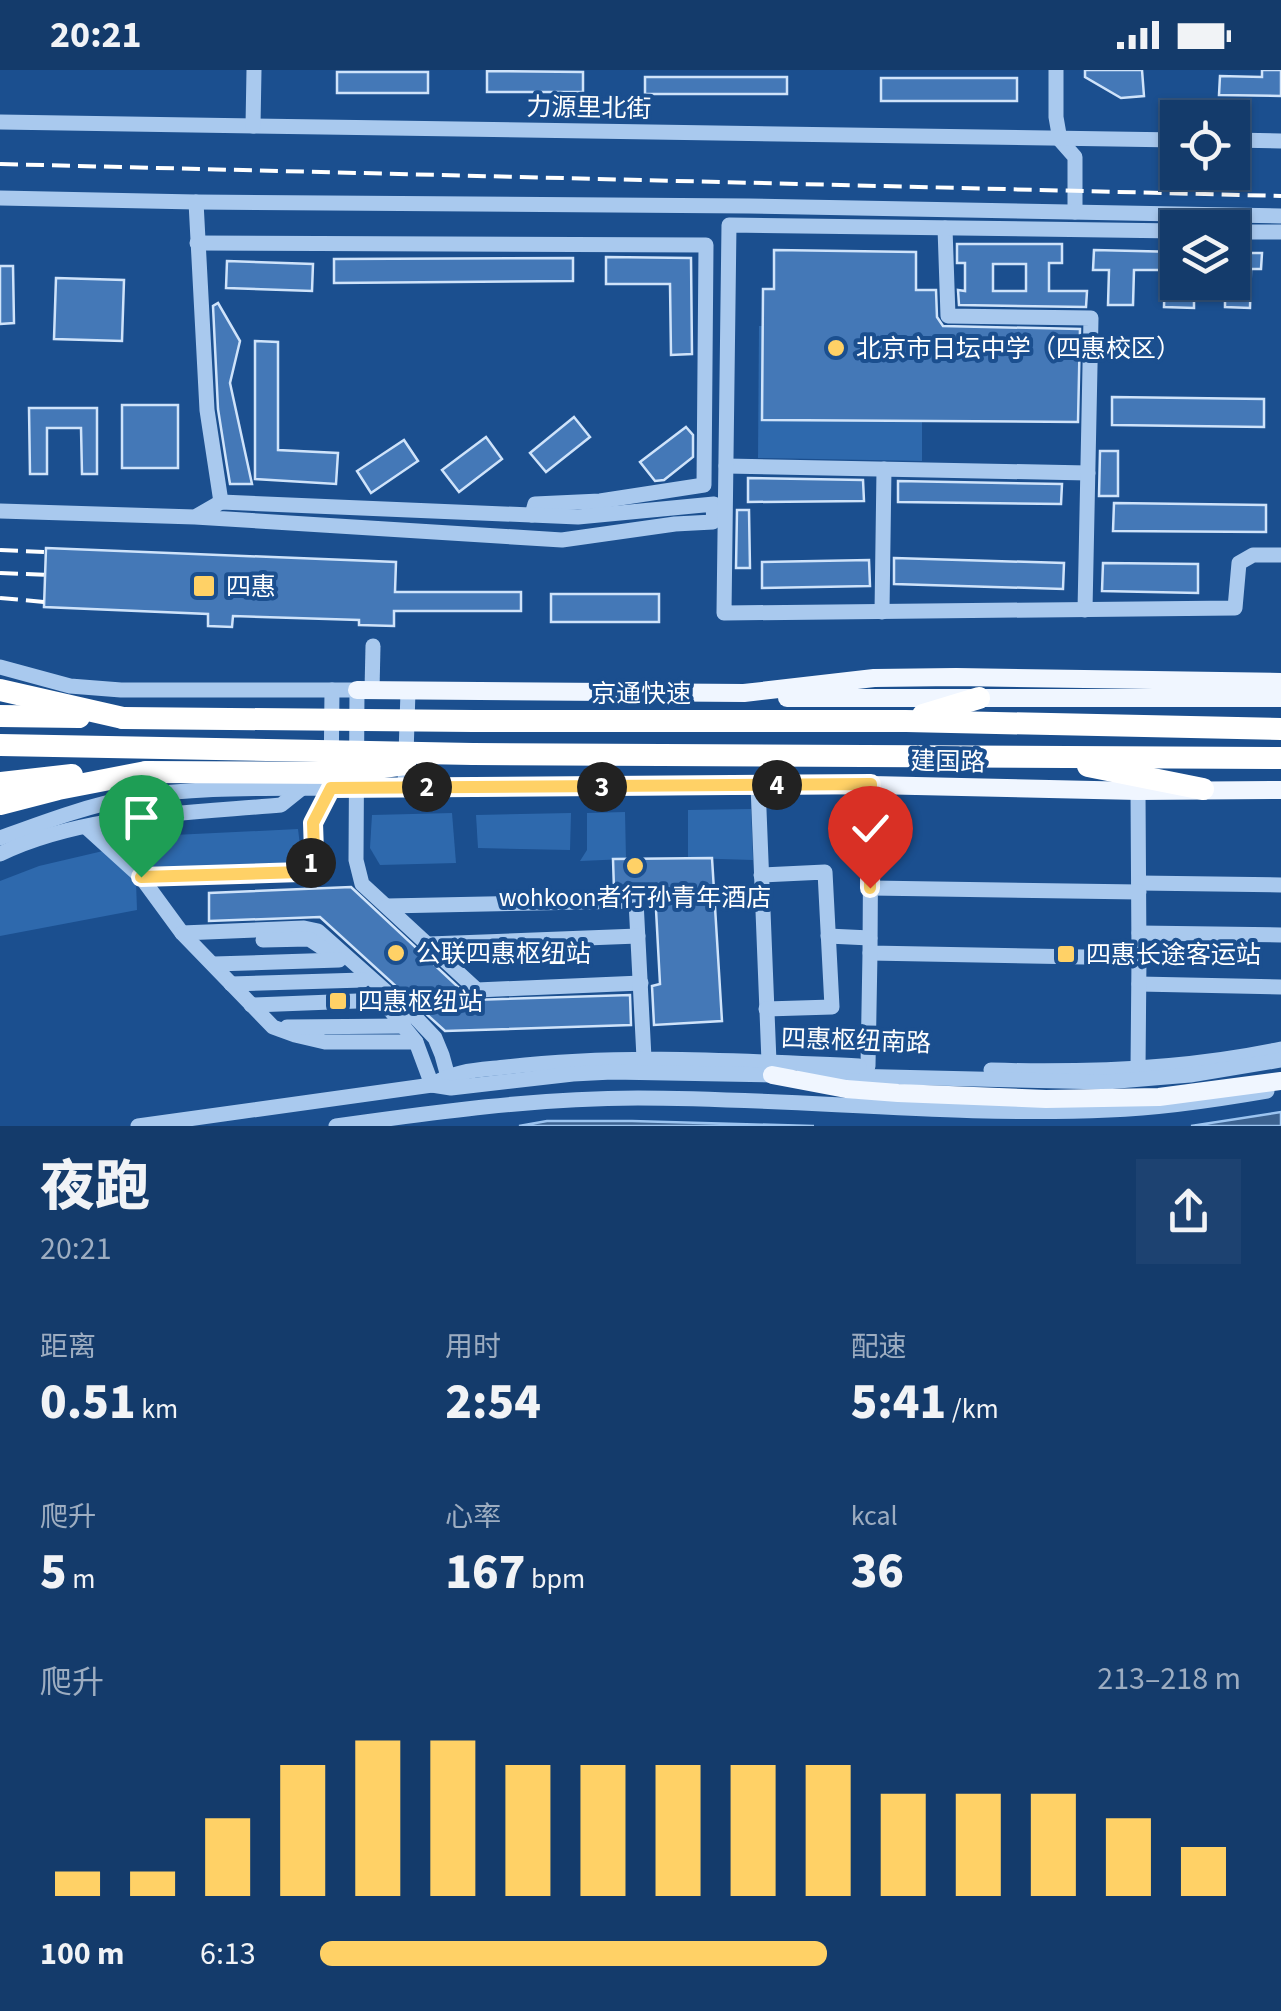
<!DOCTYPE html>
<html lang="zh">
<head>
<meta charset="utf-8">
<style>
  :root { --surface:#143b6b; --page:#1d4271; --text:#f1f3f6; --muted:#9dadc1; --line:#33557e; --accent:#ffd166 }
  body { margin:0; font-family:"Source Sans 3","Noto Sans SC",sans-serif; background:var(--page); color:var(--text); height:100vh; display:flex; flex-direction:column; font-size:38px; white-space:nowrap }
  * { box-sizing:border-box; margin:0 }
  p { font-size:32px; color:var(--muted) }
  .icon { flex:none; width:55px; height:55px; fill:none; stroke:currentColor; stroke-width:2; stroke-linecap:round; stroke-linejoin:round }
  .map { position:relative; height:1056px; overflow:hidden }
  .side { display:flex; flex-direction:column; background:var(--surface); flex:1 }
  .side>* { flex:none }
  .controls { position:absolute; left:1160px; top:30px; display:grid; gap:20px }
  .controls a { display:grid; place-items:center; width:90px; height:90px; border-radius:0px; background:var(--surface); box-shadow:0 2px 8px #0004,0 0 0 2px var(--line); font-size:50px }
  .pin { position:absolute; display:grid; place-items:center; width:85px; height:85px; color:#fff; margin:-102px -42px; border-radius:50% 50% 50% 0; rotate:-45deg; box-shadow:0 0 10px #0007 }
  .pin .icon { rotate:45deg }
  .km { position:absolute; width:50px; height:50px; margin:-25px; border-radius:50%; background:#222; color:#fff; font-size:28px; line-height:50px; text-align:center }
  .round { display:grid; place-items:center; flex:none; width:105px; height:105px; border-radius:0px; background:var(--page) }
  .headline { display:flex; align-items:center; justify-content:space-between; height:170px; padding:0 40px }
  h1 { font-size:55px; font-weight:800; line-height:75px }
  .metrics { display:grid; grid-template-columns:repeat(3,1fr); gap:15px; height:170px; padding:10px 40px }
  .metrics div { display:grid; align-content:center }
  .metrics b { font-size:50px; font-weight:800 }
  .metrics small { font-size:28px; font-weight:400 }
  .metrics p { font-size:28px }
  .chart { height:280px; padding:20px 40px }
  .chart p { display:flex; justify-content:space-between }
  .chart svg { width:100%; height:180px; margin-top:10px; stroke:var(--accent); stroke-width:6 }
  ul { padding:0 40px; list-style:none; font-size:32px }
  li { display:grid; grid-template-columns:160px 120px 1fr; align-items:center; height:75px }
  li i { height:25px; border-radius:12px; background:var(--accent) }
  .status { display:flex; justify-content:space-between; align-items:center; height:70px; padding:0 50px; background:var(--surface); direction:ltr }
  .status svg { height:28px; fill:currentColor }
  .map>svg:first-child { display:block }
  .green { fill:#2e69ad }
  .water { fill:#3c6290; stroke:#9cc4f0; stroke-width:2.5 }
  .building { fill:#4478b7; stroke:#cfe3fa; stroke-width:2.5; fill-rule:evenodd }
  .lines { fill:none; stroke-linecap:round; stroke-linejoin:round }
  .minor { stroke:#a9c9ee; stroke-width:15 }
  .major { stroke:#f0f6ff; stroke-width:18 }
  .highway { stroke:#fff; stroke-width:22 }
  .rail { stroke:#fff; stroke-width:4; stroke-dasharray:18 8; stroke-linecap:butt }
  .minor-bridge { stroke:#a9c9ee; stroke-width:15 }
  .highway-bridge { stroke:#fff; stroke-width:22 }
  .route-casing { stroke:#fff; stroke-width:20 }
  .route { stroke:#ffd166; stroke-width:12 }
  .poi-dot { fill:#ffd166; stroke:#1b4f8f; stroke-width:4 }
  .labels { text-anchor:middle; stroke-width:8; stroke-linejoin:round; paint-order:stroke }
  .street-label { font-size:25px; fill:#fff; stroke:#1b4f8f }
  .poi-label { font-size:25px; fill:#fff; stroke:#1b4f8f; text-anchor:start }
</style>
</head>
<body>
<div class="status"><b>20:21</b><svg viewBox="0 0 49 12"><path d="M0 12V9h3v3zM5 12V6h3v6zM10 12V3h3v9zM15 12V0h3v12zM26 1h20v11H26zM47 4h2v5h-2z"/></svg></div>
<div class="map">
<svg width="1281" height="1056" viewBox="0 0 1281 1056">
  <rect width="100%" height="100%" fill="#1b4f8f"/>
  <g class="green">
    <polygon points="759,256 922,259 922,391 758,388"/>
    <polygon points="751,739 753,790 688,788 688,740"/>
    <polygon points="625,742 626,789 580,791 587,780 587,743"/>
    <polygon points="452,743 456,793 380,795 370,778 372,745"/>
    <polygon points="571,743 570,780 478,778 476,745"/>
    <polygon points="298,759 302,792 151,798 112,768"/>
    <polygon points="103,781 136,812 137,840 0,866 0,811 39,796"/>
  </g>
  <g class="water">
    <polygon points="1281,1042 1281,1056 1191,1056"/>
    <polygon points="547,1051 632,1051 814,1056 519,1056"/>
  </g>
  <g class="building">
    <polygon points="1085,0 1142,0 1144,26 1121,28 1085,7"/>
    <polygon points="1262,0 1281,0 1281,26 1219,25 1220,6 1262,7"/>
    <polygon points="487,1 583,2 583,22 487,22"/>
    <rect x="337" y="2" width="91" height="21"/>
    <rect x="645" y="7" width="142" height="17"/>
    <rect x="881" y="8" width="136" height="23"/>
    <path d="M957,174H1062V193H1049V221H1087L1086,237L959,235L958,220L965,221V193H957ZM993,194H1026V221H993Z"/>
    <polygon points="774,180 916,182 916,220 936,220 937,247 943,256 1080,259 1078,352 762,350 763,219 774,219"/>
    <polygon points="1094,180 1178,182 1178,212 1194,212 1194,238 1164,237 1165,200 1134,200 1133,235 1108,235 1109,200 1093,200"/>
    <polygon points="1232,183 1262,183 1261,199 1251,199 1250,238 1225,237 1225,212 1232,212"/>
    <polygon points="606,187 691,188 692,284 671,285 670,214 606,214"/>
    <polygon points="573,188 573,211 334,213 334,189"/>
    <polygon points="227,191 313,194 312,221 226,218"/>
    <polygon points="0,196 13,196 14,253 0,254"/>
    <polygon points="56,208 124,210 122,271 54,269"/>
    <polygon points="218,233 240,271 230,313 252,414 230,414 227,396 218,339 213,236"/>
    <polygon points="255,271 278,272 278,380 338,383 336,414 255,409"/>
    <polygon points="1112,327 1264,329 1264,357 1112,355"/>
    <rect x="122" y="335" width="56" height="63"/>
    <polygon points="29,338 97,338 97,404 82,404 81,358 47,358 47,404 30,404"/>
    <polygon points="574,347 590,367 546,402 530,383"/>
    <polygon points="686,357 693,365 693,387 664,410 655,411 640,392"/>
    <polygon points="486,367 502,389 459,422 442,400"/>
    <polygon points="404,370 418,391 371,423 357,401"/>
    <polygon points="1100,381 1118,381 1118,426 1099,426"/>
    <polygon points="748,408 863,410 864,431 748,432"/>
    <polygon points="898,411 1062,414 1061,434 898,432"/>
    <polygon points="1114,433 1266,435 1266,462 1113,461"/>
    <polygon points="737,440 749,440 750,498 736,498"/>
    <polygon points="46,478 396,492 395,522 521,522 521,541 394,541 394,556 359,555 359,550 233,546 232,557 208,556 208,544 44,537"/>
    <polygon points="894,488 1064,493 1063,519 894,514"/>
    <polygon points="869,490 870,516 762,518 762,492"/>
    <polygon points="1103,493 1198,494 1198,523 1102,521"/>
    <rect x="551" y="524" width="108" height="28"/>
    <polygon points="712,788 722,951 654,955 652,916 660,914 655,821 614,820 613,789"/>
    <polygon points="351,817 472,930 630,925 631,955 445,961 320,847 209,851 209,823"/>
  </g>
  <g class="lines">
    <g class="minor">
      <polyline points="1056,0 1056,47 1060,70 1075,87 1075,142"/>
      <polyline points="0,52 1178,70"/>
      <polyline points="253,56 254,0"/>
      <polyline points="1232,70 1281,71"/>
      <polyline points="0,128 196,132 749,136 1281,146"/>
      <polyline points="196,132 207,340 221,432"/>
      <polyline points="1232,162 1281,162"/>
      <polyline points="197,173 706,175 704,415 600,431 535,434 532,445"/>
      <polyline points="726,396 1088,403"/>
      <polyline points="0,441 195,447 562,470 675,454 713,452 714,434 578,447 221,432 195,447"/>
      <polyline points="0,597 70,616 121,620 357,620 356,790 362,814 477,920 641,913"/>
      <polyline points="372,620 373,576"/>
      <polyline points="758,715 769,992"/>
      <polyline points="871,715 870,883 1139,888 1138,721"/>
      <polyline points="405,717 408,621"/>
      <polyline points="87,758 141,807 301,802 309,798 314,782 313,753 331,718 332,620"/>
      <path d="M0,768C44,752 89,735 134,727C201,716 270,719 337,718"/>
      <path d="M0,784C82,744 191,743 281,735L301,719"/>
      <polyline points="761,805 825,802 832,937 766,939"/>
      <polyline points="141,807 182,863 273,957 295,965 325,972 416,972"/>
      <polyline points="1139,813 1281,815"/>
      <polyline points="871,818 1139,822"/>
      <polyline points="387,836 636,831 644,988"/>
      <polyline points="182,863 304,858 318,861 417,949 435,968 442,985 450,1014"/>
      <polyline points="1139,863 1281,865"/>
      <polyline points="828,866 870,868"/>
      <polyline points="263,870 309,869 335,886"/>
      <polyline points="429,874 638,866"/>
      <polyline points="214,894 339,890"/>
      <polyline points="231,914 363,910"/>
      <polyline points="1139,914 1281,917"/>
      <polyline points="378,925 416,972 432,1015"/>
      <polyline points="251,935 383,930"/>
      <polyline points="287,957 404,956"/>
      <polyline points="868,996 870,883"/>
      <polyline points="1138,999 1139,888"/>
      <path d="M991,1000C1088,1003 1186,999 1281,979"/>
      <polyline points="803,1005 1106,1012 1190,1005 1281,990"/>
      <path d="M432,1015C454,1000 480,1000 506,997C623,983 741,991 859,996"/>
      <polyline points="138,1056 432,1015 451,1018 573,1004 612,1002 780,1005"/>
      <path d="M336,1056C436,1042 536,1028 638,1028C795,1028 952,1047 1109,1040C1162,1038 1215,1030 1267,1021"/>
    </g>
    <g class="major">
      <polyline points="357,620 744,623 874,608 956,607 1281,612"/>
      <polyline points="787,628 1281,628"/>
      <polyline points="356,718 871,715 1138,721 1281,720"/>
      <polyline points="772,1005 846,1019 898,1023 1046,1029 1159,1027 1281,1011"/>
    </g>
    <g class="highway">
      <polyline points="0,620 123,648"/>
      <polyline points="923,645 979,628"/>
      <polyline points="0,646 79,647"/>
      <polyline points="474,651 906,651 1281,659"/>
      <polyline points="473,684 1281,688"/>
      <polyline points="1088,696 1203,719"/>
      <polyline points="0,713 72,705"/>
      <polyline points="0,734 58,719 146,702"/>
    </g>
    <g class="rail">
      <polyline points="0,94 1281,126"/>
      <polyline points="0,480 46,482"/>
      <polyline points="0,503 50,505"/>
      <polyline points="0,528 45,532"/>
    </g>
    <g class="minor-bridge">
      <polyline points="945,158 948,246 1091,248 1085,540"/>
      <polyline points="1178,161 729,155 724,543 1235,538 1239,493 1253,485 1281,485"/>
      <polyline points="882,542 884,399"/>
    </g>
    <g class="highway-bridge">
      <polyline points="123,648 474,651"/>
      <polyline points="0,675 473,684"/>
      <polyline points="146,702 339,703 405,694"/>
    </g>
  </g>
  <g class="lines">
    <g class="route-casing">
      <polyline id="route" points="141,807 301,802 308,798 314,782 313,753 331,718 871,714 870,818"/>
    </g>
    <use href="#route" class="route"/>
  </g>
  <g class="poi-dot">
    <circle cx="836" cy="278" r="10"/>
    <rect x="192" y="504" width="24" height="24" rx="5"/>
    <circle cx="635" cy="796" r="10"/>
    <circle cx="396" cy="883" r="10"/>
    <rect x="1056" y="874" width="20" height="20" rx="5"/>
    <rect x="328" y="921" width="20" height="20" rx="5"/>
  </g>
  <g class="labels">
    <g class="street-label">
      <text transform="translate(589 37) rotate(1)" y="9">力源里北街</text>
      <text x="641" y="632">京通快速</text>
      <text transform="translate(948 691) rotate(1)" y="9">建国路</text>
      <text transform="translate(856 970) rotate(2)" y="9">四惠枢纽南路</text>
    </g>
    <g class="poi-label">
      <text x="856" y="287">北京市日坛中学（四惠校区）</text>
      <text x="226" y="525">四惠</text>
      <text x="635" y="836" text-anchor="middle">wohkoon者行孙青年酒店</text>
      <text x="416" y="892">公联四惠枢纽站</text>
      <text x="1086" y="893">四惠长途客运站</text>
      <text x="358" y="940">四惠枢纽站</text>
    </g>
  </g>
</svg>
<div class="controls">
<a><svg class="icon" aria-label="locate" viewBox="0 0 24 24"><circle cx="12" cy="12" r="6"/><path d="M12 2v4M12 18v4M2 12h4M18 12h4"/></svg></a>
<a><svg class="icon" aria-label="layers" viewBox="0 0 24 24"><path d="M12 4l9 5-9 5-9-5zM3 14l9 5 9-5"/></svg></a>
</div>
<div class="pin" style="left:141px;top:807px;background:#1e9e55"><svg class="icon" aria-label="arrive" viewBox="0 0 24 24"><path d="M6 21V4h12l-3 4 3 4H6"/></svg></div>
<div class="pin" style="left:870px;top:818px;background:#d93025"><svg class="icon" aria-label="check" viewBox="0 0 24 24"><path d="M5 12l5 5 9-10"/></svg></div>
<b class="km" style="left:311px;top:793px">1</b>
<b class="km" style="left:427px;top:717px">2</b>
<b class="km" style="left:602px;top:717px">3</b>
<b class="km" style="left:777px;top:715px">4</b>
</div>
<section class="side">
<div class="headline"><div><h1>夜跑</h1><p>20:21</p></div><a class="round"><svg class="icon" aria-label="share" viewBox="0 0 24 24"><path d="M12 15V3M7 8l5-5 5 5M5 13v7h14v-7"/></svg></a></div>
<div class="metrics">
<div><p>距离</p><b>0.51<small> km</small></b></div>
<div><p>用时</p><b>2:54</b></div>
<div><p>配速</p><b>5:41<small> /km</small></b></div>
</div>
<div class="metrics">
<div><p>爬升</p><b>5<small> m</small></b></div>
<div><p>心率</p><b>167<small> bpm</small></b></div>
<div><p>kcal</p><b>36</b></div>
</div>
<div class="chart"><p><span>爬升</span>213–218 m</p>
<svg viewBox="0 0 160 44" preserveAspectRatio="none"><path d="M5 44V38M15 44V38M25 44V25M35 44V12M45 44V6M55 44V6M65 44V12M75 44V12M85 44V12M95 44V12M105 44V12M115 44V19M125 44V19M135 44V19M145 44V25M155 44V32"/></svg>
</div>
<ul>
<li><b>100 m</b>6:13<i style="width:55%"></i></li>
</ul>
</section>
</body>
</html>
